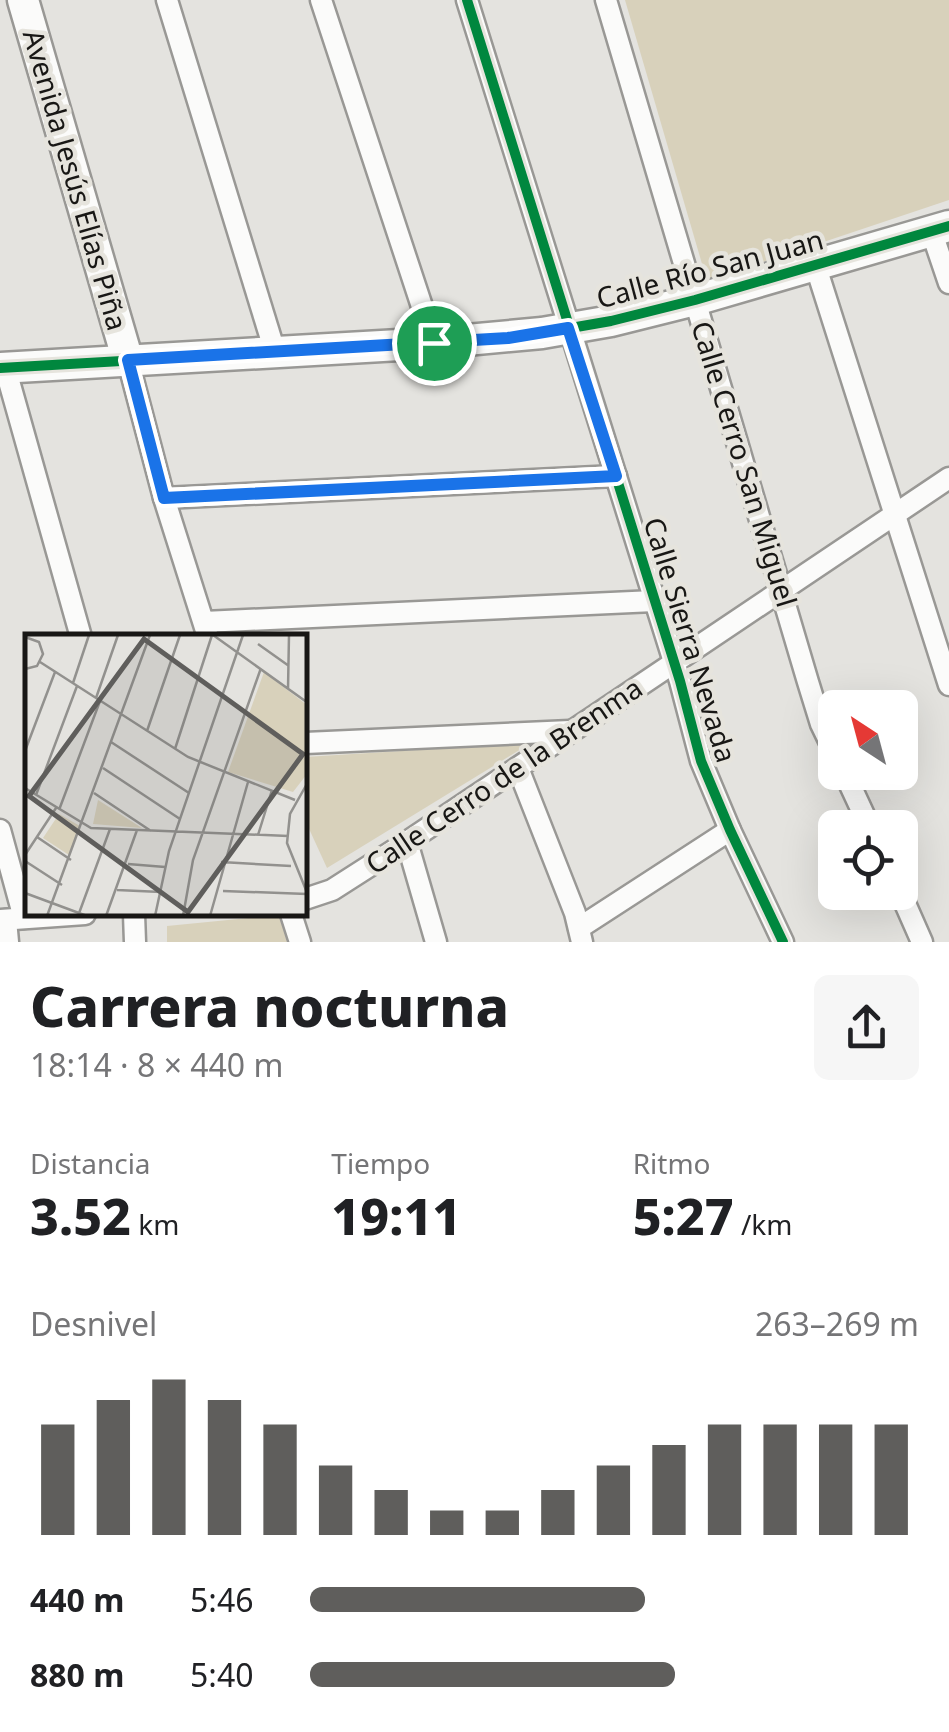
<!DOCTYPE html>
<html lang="es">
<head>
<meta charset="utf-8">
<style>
  :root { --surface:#fff; --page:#f6f6f6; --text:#202124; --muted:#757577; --accent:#5f5e5c }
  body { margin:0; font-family:"Noto Sans",sans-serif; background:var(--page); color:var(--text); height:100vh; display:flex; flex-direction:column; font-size:38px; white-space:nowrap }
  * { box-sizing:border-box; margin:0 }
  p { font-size:32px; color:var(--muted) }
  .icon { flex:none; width:55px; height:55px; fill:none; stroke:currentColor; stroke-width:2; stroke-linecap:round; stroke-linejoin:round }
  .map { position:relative; height:942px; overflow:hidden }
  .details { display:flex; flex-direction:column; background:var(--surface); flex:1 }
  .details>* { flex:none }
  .needle { width:65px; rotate:324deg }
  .controls { position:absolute; left:818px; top:690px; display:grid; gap:20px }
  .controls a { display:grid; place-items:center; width:100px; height:100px; border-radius:15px; background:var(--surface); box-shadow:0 10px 40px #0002; font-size:50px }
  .pin { position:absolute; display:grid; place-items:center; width:85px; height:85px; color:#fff; margin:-42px; border:5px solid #fff; border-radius:50%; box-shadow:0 2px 10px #0007 }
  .round { display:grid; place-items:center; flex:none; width:105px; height:105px; border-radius:15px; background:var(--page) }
  .head { display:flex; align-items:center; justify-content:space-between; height:170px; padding:0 30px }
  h1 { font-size:55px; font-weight:800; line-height:75px }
  .stats { display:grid; grid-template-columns:repeat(3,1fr); gap:15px; height:170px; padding:10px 30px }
  .stats div { display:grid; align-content:center }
  .stats b { font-size:50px; font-weight:800 }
  .stats small { font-size:28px; font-weight:400 }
  .stats p { font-size:28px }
  .chart { height:280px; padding:20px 30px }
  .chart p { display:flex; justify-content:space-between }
  .chart svg { width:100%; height:180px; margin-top:10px; stroke:var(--accent); stroke-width:6 }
  ul { padding:0 30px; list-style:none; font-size:32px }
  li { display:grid; grid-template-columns:160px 120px 1fr; align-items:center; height:75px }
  li i { height:25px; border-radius:12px; background:var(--accent) }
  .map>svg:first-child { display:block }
  .green { fill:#d8d1bb }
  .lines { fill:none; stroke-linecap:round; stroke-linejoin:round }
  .street-casing { stroke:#999895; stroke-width:25 }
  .secondary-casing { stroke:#999895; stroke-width:35 }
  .street { stroke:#fbfbfa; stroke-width:20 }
  .secondary { stroke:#fbfbfa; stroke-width:30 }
  .cycleway-casing { stroke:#e6e4dd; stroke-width:16 }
  .cycleway { stroke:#00873e; stroke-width:10 }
  .route-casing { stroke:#fff; stroke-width:20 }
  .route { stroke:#1a73e8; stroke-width:12 }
  .labels { text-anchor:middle; stroke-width:9; stroke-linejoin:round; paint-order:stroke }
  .street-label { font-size:28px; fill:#181715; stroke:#e6e4dd }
  .inset-road { fill:none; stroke:#92918e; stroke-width:2.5 }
  .view { fill:#5f5e5c; fill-opacity:0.15; stroke:#5f5e5c; stroke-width:5 }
  .inset-edge { fill:none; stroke:#181715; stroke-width:5 }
</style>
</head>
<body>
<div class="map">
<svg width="949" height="942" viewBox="0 0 949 942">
  <rect width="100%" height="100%" fill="#e4e3df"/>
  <g class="green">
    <polygon points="625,0 949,0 949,200 707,281"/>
    <polygon points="531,743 327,868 305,820 305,757"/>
    <polygon points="279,915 287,942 167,942 167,926"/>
  </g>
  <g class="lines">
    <g class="street-casing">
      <g id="street">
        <polyline points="167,0 275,352"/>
        <polyline points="321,0 434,343"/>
        <polyline points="467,0 680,681 701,761 730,830 783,942"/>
        <polyline points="606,0 808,682 821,724 835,753"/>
        <polyline points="931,230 949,283"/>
        <polyline points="815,264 949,685"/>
        <polyline points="128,361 164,498 208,637"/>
        <polyline points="5,367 81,637"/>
        <polyline points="164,498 616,476"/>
        <polyline points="204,622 654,601"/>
        <polyline points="305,743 570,731"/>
        <polyline points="518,768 575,913 582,942"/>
        <polyline points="844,772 870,828"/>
        <polyline points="0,830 24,918"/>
        <polyline points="407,842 436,942"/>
        <polyline points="900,892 922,942"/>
        <polyline points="305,899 332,890 407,842 949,478"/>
        <polyline points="134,914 135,942"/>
        <polyline points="291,914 300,942"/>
        <polyline points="0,920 85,914"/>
        <polyline points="6,920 8,942"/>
        <polyline points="579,928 730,830"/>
      </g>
    </g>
    <g class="secondary-casing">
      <g id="secondary">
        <polyline points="23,0 128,361"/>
        <polyline points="0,368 434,343 542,333 611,321 695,300 949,226"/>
      </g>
    </g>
    <use href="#street" class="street"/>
    <use href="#secondary" class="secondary"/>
    <g class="cycleway-casing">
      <g id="cycleway">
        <polyline points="467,0 680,681 701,761 730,830 783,942"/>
        <polyline points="0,368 434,343 542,333 611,321 695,300 949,226"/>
      </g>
    </g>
    <use href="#cycleway" class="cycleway"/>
  </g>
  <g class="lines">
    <g class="route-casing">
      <polygon id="route" points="568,328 616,476 164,498 128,360 508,338"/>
    </g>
    <use href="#route" class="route"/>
  </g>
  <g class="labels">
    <g class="street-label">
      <text transform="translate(75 180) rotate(74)" y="10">Avenida Jesús Elías Piña</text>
      <text transform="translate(710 269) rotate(-15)" y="10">Calle Río San Juan</text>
      <text transform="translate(744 464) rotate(73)" y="10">Calle Cerro San Miguel</text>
      <text transform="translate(690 640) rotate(73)" y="10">Calle Sierra Nevada</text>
      <text transform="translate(504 776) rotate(-34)" y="10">Calle Cerro de la Brenma</text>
    </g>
  </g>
  <g transform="translate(25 634)">
    <rect width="282" height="282" fill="#e4e3df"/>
    <path d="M239,38L282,71V140L268,158L203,138ZM73,166L117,194L68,190ZM34,180L55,192L44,221L18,204Z" fill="#d8d1bb"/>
    <path class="inset-road" d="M188,1L283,69M0,3L14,8L18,20L12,32L0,35M233,10L264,32M15,28L163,123L270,166M48,49L64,1M263,55L264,1M71,64L93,1M122,97L155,1M86,108L164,159M150,115L187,1M0,117L30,38M78,134L155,185M283,148L265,180L262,209L283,261M0,154L66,194L263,202M69,159L126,197M11,161L52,52M34,176L75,67M233,201L247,156M12,203L46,226M0,221L31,174M0,227L37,251M196,228L266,232M103,230L140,233M92,256L136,258M198,257L282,260M0,259L62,282M22,282L125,1M53,282L85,195M81,282L112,196M130,282L144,217L218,1M158,282L168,226L236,34M185,282L223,148"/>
    <path class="view" d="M119,5L278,120L163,278L4,162Z"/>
    <rect width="282" height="282" class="inset-edge"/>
  </g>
</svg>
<div class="controls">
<a><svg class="needle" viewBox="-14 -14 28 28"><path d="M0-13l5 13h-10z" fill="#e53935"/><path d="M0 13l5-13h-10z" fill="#757577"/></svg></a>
<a><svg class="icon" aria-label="locate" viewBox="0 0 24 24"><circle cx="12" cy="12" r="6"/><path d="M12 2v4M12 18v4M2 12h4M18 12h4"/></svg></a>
</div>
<div class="pin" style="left:434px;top:343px;background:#1e9e55"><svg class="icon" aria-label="arrive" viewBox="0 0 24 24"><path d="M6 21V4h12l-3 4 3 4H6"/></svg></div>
</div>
<section class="details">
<div class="head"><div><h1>Carrera nocturna</h1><p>18:14 · 8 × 440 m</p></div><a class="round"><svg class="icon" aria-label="share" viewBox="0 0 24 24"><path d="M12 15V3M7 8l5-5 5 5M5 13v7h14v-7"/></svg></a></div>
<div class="stats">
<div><p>Distancia</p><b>3.52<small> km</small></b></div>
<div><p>Tiempo</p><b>19:11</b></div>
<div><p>Ritmo</p><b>5:27<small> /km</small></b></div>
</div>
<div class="chart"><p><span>Desnivel</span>263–269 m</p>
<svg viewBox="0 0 160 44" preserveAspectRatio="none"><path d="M5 44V17M15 44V11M25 44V6M35 44V11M45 44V17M55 44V27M65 44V33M75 44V38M85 44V38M95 44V33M105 44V27M115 44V22M125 44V17M135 44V17M145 44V17M155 44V17"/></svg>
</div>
<ul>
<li><b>440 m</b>5:46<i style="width:55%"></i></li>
<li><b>880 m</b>5:40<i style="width:60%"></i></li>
</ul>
</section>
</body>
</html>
